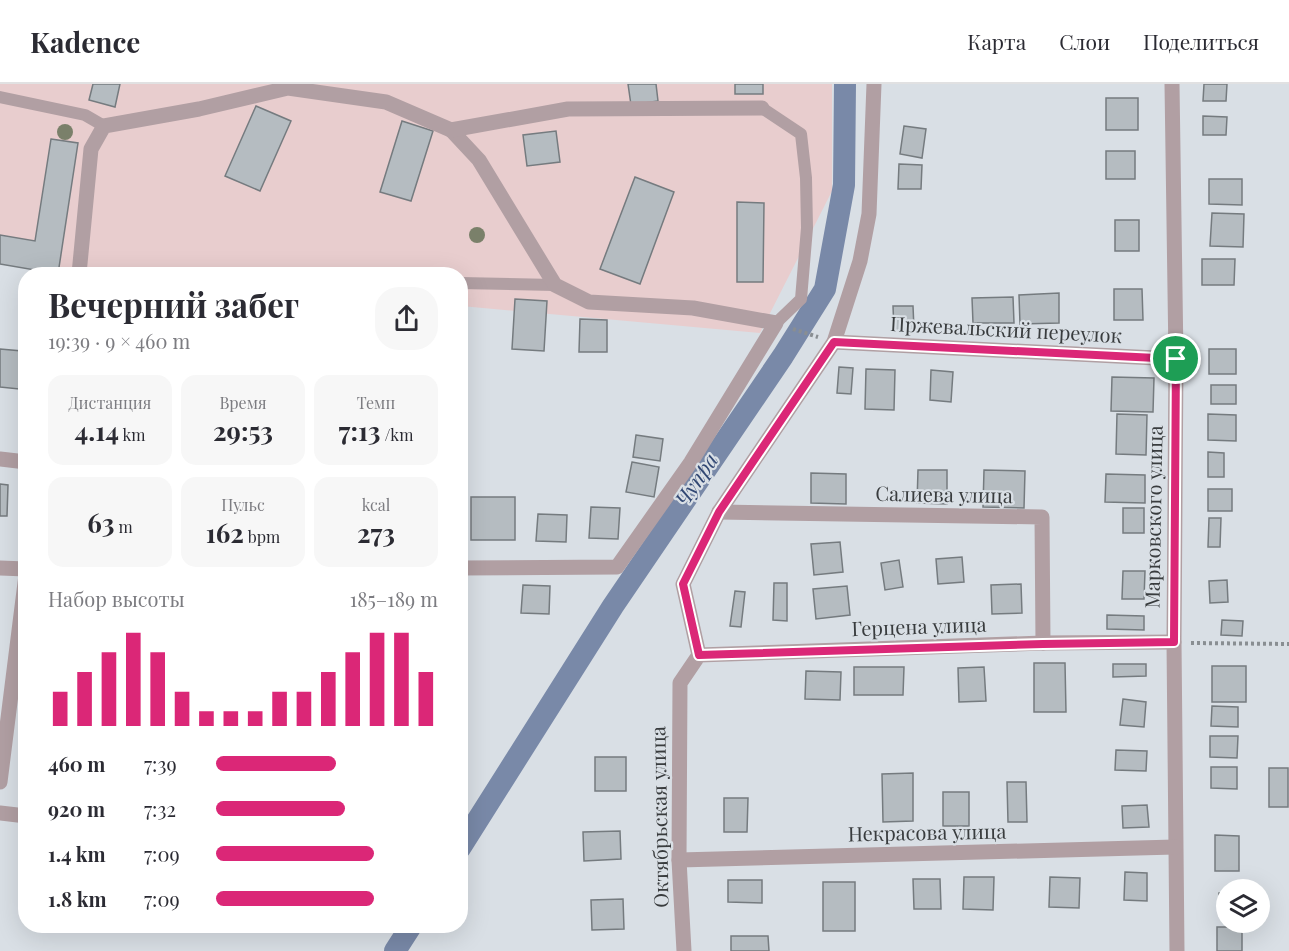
<!DOCTYPE html>
<html lang="ru">
<head>
<meta charset="utf-8">
<style>
  :root { --surface:#fff; --page:#f7f7f7; --text:#2b2b33; --muted:#7c7c81; --line:#e1e1e2; --accent:#db2777 }
  body { margin:0; font-family:"Playfair Display",serif; background:var(--page); color:var(--text); height:100vh; display:flex; flex-direction:column; font-size:22px; white-space:nowrap }
  * { box-sizing:border-box; margin:0 }
  p { font-size:20px; color:var(--muted) }
  .icon { flex:none; width:33px; height:33px; fill:none; stroke:currentColor; stroke-width:2; stroke-linecap:round; stroke-linejoin:round }
  .map { position:relative; flex:1; overflow:hidden }
  .details { position:absolute; left:18px; top:183px; width:450px; height:666px; display:flex; flex-direction:column; background:var(--surface); border-radius:24px; box-shadow:0 6px 24px #0002 }
  .details>* { flex:none }
  .buttons { position:absolute; left:1216px; top:795px; display:grid; gap:12px }
  .buttons a { display:grid; place-items:center; width:54px; height:54px; border-radius:50%; background:var(--surface); box-shadow:0 6px 24px #0002; font-size:30px }
  .pin { position:absolute; display:grid; place-items:center; width:51px; height:51px; color:#fff; margin:-26px; border:3px solid #fff; border-radius:50%; box-shadow:0 2px 6px #0007 }
  .round { display:grid; place-items:center; flex:none; width:63px; height:63px; border-radius:24px; background:var(--page) }
  .overview { display:flex; align-items:center; justify-content:space-between; height:102px; padding:0 30px }
  h1 { font-size:33px; font-weight:700; line-height:45px }
  .stats { display:grid; grid-template-columns:repeat(3,1fr); gap:9px; height:102px; padding:6px 30px }
  .stats div { display:grid; align-content:center; border-radius:15px; background:var(--page); text-align:center }
  .stats b { font-size:26px; font-weight:700 }
  .stats small { font-size:16px; font-weight:400 }
  .stats p { font-size:16px }
  .chart { height:168px; padding:12px 30px }
  .chart p { display:flex; justify-content:space-between }
  .chart svg { width:100%; height:108px; margin-top:6px; stroke:var(--accent); stroke-width:6 }
  ul { padding:0 30px; list-style:none; font-size:20px }
  li { display:grid; grid-template-columns:96px 72px 1fr; align-items:center; height:45px }
  li i { height:15px; border-radius:8px; background:var(--accent) }
  header { display:flex; align-items:center; gap:36px; box-sizing:border-box; height:84px; padding:0 30px; background:var(--surface); border-bottom:2px solid var(--line) }
  header strong { font-size:28px }
  nav { display:flex; gap:33px; margin-inline-start:auto; font-size:21px }
  .map>svg:first-child { display:block }
  .industrial { fill:#e8cdce }
  .lines { fill:none; stroke-linecap:round; stroke-linejoin:round }
  .canal { stroke:#7989a8; stroke-width:22 }
  .building { fill:#b5bcc1; stroke:#757b7f; stroke-width:1.5 }
  .path { stroke:#898e92; stroke-width:4; stroke-dasharray:3 3; stroke-linecap:butt }
  .service { stroke:#b19fa3; stroke-width:12 }
  .minor { stroke:#b19fa3; stroke-width:15 }
  .tree { fill:#7a806a }
  .route-casing { stroke:#fff; stroke-width:12 }
  .route { stroke:#db2777; stroke-width:8 }
  .labels { text-anchor:middle; stroke-width:4.5; stroke-linejoin:round; paint-order:stroke }
  .street-label { font-size:20px; fill:#393c3e; stroke:#d9dfe5 }
  .water-label { font-size:21px; font-style:italic; fill:#314773; stroke:#d9dfe5 }
</style>
</head>
<body>
<header>
<strong>Kadence</strong>
<nav><a>Карта</a><a>Слои</a><a>Поделиться</a></nav>
</header>
<div class="map">
<svg width="1289" height="867" viewBox="0 0 1289 867">
  <rect width="100%" height="100%" fill="#d9dfe5"/>
  <polygon class="industrial" points="0,0 832,0 832,107 760,249 461,222 460,190 121,190 0,179"/>
  <g class="lines">
    <g class="canal">
      <polyline points="460,764 613,522 783,272 825,205 844,101 845,0"/>
      <polyline points="395,867 411,842"/>
    </g>
  </g>
  <g class="building">
    <polygon points="93,0 120,0 115,23 89,16"/>
    <polygon points="628,0 656,0 658,17 631,21"/>
    <rect x="735" y="0" width="28" height="10"/>
    <polygon points="1204,0 1227,0 1226,17 1203,17"/>
    <rect x="1106" y="14" width="32" height="32"/>
    <polygon points="256,22 291,37 260,107 225,92"/>
    <polygon points="1203,32 1227,33 1226,51 1203,51"/>
    <polygon points="402,37 433,47 411,117 380,108"/>
    <polygon points="904,42 926,45 922,74 900,70"/>
    <polygon points="556,47 560,78 527,82 523,51"/>
    <polygon points="51,55 78,59 58,190 0,180 0,151 35,157"/>
    <rect x="1106" y="67" width="29" height="28"/>
    <polygon points="899,80 922,81 921,105 898,105"/>
    <polygon points="635,93 674,108 640,200 600,185"/>
    <polygon points="1209,95 1242,95 1242,121 1209,120"/>
    <polygon points="737,118 764,119 763,198 737,198"/>
    <polygon points="1212,129 1244,130 1243,163 1210,162"/>
    <rect x="1115" y="136" width="24" height="31"/>
    <polygon points="1202,175 1235,175 1234,201 1202,201"/>
    <polygon points="1114,205 1142,205 1143,236 1114,236"/>
    <polygon points="1059,209 1059,239 1020,240 1019,211"/>
    <polygon points="1013,213 1014,239 973,239 972,214"/>
    <polygon points="515,215 547,217 544,267 512,265"/>
    <polygon points="893,222 913,222 914,245 894,246"/>
    <polygon points="580,235 607,236 607,268 579,268"/>
    <polygon points="0,265 22,267 19,305 0,303"/>
    <rect x="1209" y="265" width="27" height="25"/>
    <polygon points="839,283 853,284 851,310 837,309"/>
    <polygon points="866,285 895,286 894,326 865,325"/>
    <polygon points="931,286 953,288 951,318 930,316"/>
    <polygon points="1112,293 1154,294 1153,328 1111,327"/>
    <rect x="1211" y="301" width="25" height="19"/>
    <polygon points="1117,330 1147,331 1146,371 1116,370"/>
    <polygon points="1208,330 1236,331 1236,357 1208,356"/>
    <polygon points="636,351 663,355 660,377 633,373"/>
    <polygon points="1208,368 1224,369 1224,393 1208,393"/>
    <polygon points="632,378 659,383 654,413 626,408"/>
    <polygon points="918,386 947,386 947,420 917,419"/>
    <polygon points="984,386 1025,387 1024,424 983,423"/>
    <polygon points="811,389 846,390 846,420 811,419"/>
    <polygon points="1106,390 1145,391 1145,419 1105,418"/>
    <polygon points="0,400 8,401 7,432 0,432"/>
    <rect x="1208" y="405" width="24" height="22"/>
    <rect x="471" y="413" width="44" height="43"/>
    <polygon points="591,423 620,424 618,455 589,454"/>
    <rect x="1123" y="424" width="21" height="25"/>
    <polygon points="538,430 567,431 566,458 536,457"/>
    <polygon points="1209,434 1221,434 1220,463 1208,463"/>
    <polygon points="840,458 843,488 814,491 811,460"/>
    <polygon points="962,473 964,498 938,500 936,475"/>
    <polygon points="899,476 903,503 885,506 881,479"/>
    <polygon points="1123,487 1145,487 1144,515 1122,515"/>
    <polygon points="1227,496 1228,518 1210,519 1209,497"/>
    <polygon points="774,499 787,499 787,537 773,536"/>
    <polygon points="1021,500 1022,529 992,530 991,501"/>
    <polygon points="460,501 464,501 463,531 460,531"/>
    <polygon points="523,501 550,502 549,530 521,529"/>
    <polygon points="847,502 850,531 816,535 813,505"/>
    <polygon points="735,507 745,508 741,543 730,542"/>
    <polygon points="1107,531 1144,532 1144,546 1107,545"/>
    <polygon points="1222,536 1243,537 1242,552 1221,551"/>
    <polygon points="1034,579 1065,579 1066,628 1034,628"/>
    <polygon points="1113,580 1146,580 1146,592 1113,593"/>
    <rect x="1212" y="582" width="34" height="36"/>
    <polygon points="854,583 904,583 903,611 854,611"/>
    <polygon points="984,583 986,617 959,618 958,584"/>
    <polygon points="806,587 841,588 840,616 805,615"/>
    <polygon points="1123,615 1146,618 1144,643 1120,641"/>
    <polygon points="1212,622 1238,623 1238,643 1211,642"/>
    <polygon points="1210,652 1238,652 1237,674 1210,673"/>
    <polygon points="1116,666 1147,667 1146,687 1115,686"/>
    <rect x="595" y="673" width="31" height="34"/>
    <polygon points="1211,683 1237,683 1237,705 1211,704"/>
    <rect x="1269" y="684" width="19" height="39"/>
    <polygon points="913,689 913,737 883,738 882,690"/>
    <polygon points="1007,698 1026,698 1027,738 1008,738"/>
    <rect x="943" y="708" width="26" height="34"/>
    <polygon points="724,714 748,714 747,748 724,748"/>
    <polygon points="1147,721 1149,743 1123,744 1122,722"/>
    <polygon points="620,747 621,775 584,777 583,748"/>
    <polygon points="1215,751 1239,752 1239,787 1215,787"/>
    <polygon points="23,753 26,753 26,782 20,781"/>
    <polygon points="1125,788 1147,789 1147,817 1124,816"/>
    <polygon points="964,793 994,793 993,826 963,825"/>
    <polygon points="1050,793 1080,794 1079,824 1049,823"/>
    <polygon points="913,795 940,795 941,825 914,825"/>
    <polygon points="728,796 762,796 762,819 728,818"/>
    <rect x="823" y="798" width="32" height="49"/>
    <polygon points="1219,809 1227,810 1227,826 1218,826"/>
    <polygon points="1260,811 1266,812 1265,828 1260,828"/>
    <polygon points="623,815 624,845 592,846 591,816"/>
    <rect x="1217" y="843" width="25" height="24"/>
    <polygon points="731,852 768,852 769,867 731,867"/>
  </g>
  <g class="lines">
    <g class="path">
      <polyline points="793,245 818,253"/>
      <polyline points="1191,559 1289,560"/>
    </g>
    <g class="service">
      <polyline points="0,13 85,31 104,42"/>
      <polyline points="762,24 801,50 806,94 807,144 801,215 776,239"/>
      <polyline points="460,199 555,201"/>
    </g>
    <g class="minor">
      <polyline points="1172,0 1176,275 1174,558 1177,867"/>
      <polyline points="451,46 479,76 555,201 589,218 693,224 776,239 691,378 617,483 460,484"/>
      <polyline points="79,190 91,65 104,42 199,25 288,4 386,18 451,46 568,25 762,24"/>
      <polyline points="834,258 1176,275"/>
      <polyline points="0,375 26,378"/>
      <polyline points="719,428 1042,433 1043,559"/>
      <polyline points="0,484 26,485"/>
      <polyline points="699,571 683,500 719,428 834,258 860,177 869,130 874,0"/>
      <polyline points="0,698 26,491"/>
      <polyline points="0,729 26,732"/>
      <polyline points="679,776 1175,763"/>
      <polyline points="684,867 679,776 680,599 699,571 1043,559 1174,558"/>
    </g>
  </g>
  <g class="tree">
    <circle cx="65" cy="48" r="8"/>
    <circle cx="477" cy="151" r="8"/>
  </g>
  <g class="lines">
    <g class="route-casing">
      <polygon id="route" points="834,258 1176,275 1174,558 1043,560 699,571 683,500 719,428"/>
    </g>
    <use href="#route" class="route"/>
  </g>
  <g class="labels">
    <g class="street-label">
      <text transform="translate(1006 246) rotate(3)" y="7">Пржевальский переулок</text>
      <text transform="translate(944 411) rotate(1)" y="7">Салиева улица</text>
      <text transform="translate(1154 433) rotate(-89)" y="7">Марковского улица</text>
      <text transform="translate(919 543) rotate(-2)" y="7">Герцена улица</text>
      <text transform="translate(660 733) rotate(-91)" y="7">Октябрьская улица</text>
      <text transform="translate(927 749) rotate(-1)" y="7">Некрасова улица</text>
    </g>
    <g class="water-label">
      <text transform="translate(697 396) rotate(-56)" y="7">Чупра</text>
    </g>
  </g>
</svg>
<div class="buttons">
<a><svg class="icon" aria-label="layers" viewBox="0 0 24 24"><path d="M12 4l9 5-9 5-9-5zM3 14l9 5 9-5"/></svg></a>
</div>
<div class="pin" style="left:1176px;top:275px;background:#1e9e55"><svg class="icon" aria-label="arrive" viewBox="0 0 24 24"><path d="M6 21V4h12l-3 4 3 4H6"/></svg></div>
<section class="details">
<div class="overview"><div><h1>Вечерний забег</h1><p>19:39 · 9 × 460 m</p></div><a class="round"><svg class="icon" aria-label="share" viewBox="0 0 24 24"><path d="M12 15V3M7 8l5-5 5 5M5 13v7h14v-7"/></svg></a></div>
<div class="stats">
<div><p>Дистанция</p><b>4.14<small> km</small></b></div>
<div><p>Время</p><b>29:53</b></div>
<div><p>Темп</p><b>7:13<small> /km</small></b></div>
</div>
<div class="stats">
<div><b>63<small> m</small></b></div>
<div><p>Пульс</p><b>162<small> bpm</small></b></div>
<div><p>kcal</p><b>273</b></div>
</div>
<div class="chart"><p><span>Набор высоты</span>185–189 m</p>
<svg viewBox="0 0 160 44" preserveAspectRatio="none"><path d="M5 44V30M15 44V22M25 44V14M35 44V6M45 44V14M55 44V30M65 44V38M75 44V38M85 44V38M95 44V30M105 44V30M115 44V22M125 44V14M135 44V6M145 44V6M155 44V22"/></svg>
</div>
<ul>
<li><b>460 m</b>7:39<i style="width:54%"></i></li>
<li><b>920 m</b>7:32<i style="width:58%"></i></li>
<li><b>1.4 km</b>7:09<i style="width:71%"></i></li>
<li><b>1.8 km</b>7:09<i style="width:71%"></i></li>
</ul>
</section>
</div>
</body>
</html>
